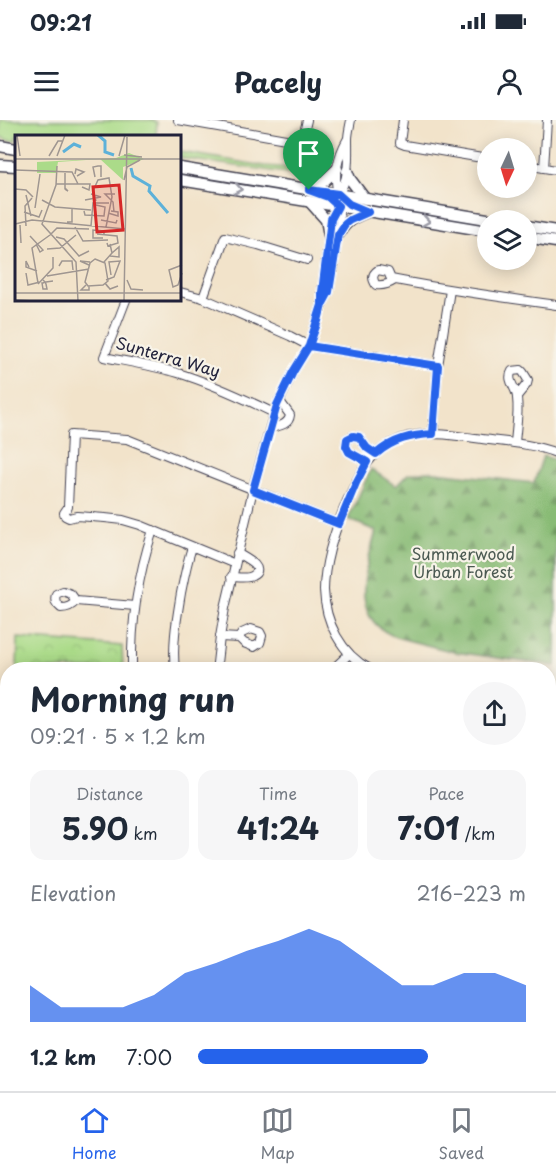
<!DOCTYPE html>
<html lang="en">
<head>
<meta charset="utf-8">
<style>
  :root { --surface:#fff; --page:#f6f6f7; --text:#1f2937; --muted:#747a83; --line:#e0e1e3; --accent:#2563eb }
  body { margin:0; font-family:"Playpen Sans",sans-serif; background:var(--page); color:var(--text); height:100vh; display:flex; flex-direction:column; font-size:22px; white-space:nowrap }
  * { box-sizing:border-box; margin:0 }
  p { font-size:20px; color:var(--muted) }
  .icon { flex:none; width:33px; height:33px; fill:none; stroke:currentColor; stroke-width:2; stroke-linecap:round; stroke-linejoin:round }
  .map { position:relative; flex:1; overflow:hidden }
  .side { position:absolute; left:0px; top:542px; width:556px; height:430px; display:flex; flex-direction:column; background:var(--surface); border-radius:24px 24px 0 0; box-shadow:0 3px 15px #0003 }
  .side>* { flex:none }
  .needle { width:39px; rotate:184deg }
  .tools { position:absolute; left:477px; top:18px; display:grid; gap:12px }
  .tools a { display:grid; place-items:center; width:60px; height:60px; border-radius:50%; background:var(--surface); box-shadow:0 3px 15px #0003; font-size:30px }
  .pin { position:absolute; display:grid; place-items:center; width:51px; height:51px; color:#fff; margin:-62px -26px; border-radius:50% 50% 50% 0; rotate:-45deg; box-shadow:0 0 6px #0007 }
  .pin .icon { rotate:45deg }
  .round { display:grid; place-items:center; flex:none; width:63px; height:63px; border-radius:32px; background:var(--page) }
  .head { display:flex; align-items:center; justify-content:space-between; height:102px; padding:0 30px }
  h1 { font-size:33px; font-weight:700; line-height:45px }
  .figures { display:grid; grid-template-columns:repeat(3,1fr); gap:9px; height:102px; padding:6px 30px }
  .figures div { display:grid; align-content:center; border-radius:15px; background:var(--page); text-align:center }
  .figures b { font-size:30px; font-weight:700 }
  .figures small { font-size:16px; font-weight:400 }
  .figures p { font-size:16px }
  .chart { height:168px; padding:12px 30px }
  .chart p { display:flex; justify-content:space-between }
  .chart svg { width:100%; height:108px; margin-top:6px; fill:var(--accent); opacity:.7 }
  ul { padding:0 30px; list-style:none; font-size:20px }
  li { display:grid; grid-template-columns:96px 72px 1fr; align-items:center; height:45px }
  li i { height:15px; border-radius:8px; background:var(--accent) }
  .status { display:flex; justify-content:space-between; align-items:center; height:42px; padding:0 30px; background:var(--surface); direction:ltr }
  .status svg { height:16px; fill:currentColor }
  header { display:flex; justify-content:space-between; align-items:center; height:78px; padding:0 30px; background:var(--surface); font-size:27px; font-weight:700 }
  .dock { display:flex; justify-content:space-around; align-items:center; height:84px; border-top:2px solid var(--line); background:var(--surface); font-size:16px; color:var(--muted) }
  .dock a { display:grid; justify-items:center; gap:3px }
  .dock .on { color:var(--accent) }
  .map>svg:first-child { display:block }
  .green { fill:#abdb89; stroke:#667e62; stroke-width:1.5 }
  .forest { fill:url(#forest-firs); stroke:#556e58; stroke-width:1.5 }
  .park { fill:url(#park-crowns); stroke:#667e62; stroke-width:1.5 }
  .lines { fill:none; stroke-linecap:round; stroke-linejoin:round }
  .minor-casing { stroke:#413f50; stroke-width:10 }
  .major-casing { stroke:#413f50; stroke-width:13 }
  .minor { stroke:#fff; stroke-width:8 }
  .major { stroke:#fff; stroke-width:10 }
  .oneway { stroke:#9c9ca7 }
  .route-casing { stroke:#fff; stroke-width:12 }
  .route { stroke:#2563eb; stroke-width:8 }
  .labels { text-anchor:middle; stroke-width:4.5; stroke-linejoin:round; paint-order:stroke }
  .street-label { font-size:16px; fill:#22223b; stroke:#f7f3e8 }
  .park-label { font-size:16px; fill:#4b5a52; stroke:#f7f3e8 }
  .inset-river { fill:none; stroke:#5db1d9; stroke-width:3 }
  .inset-road { fill:none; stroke:#9f9691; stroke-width:1.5 }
  .view { fill:#d62828; fill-opacity:0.15; stroke:#d62828; stroke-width:3 }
  .inset-edge { fill:none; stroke:#22223b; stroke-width:3 }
</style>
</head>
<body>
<div class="status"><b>09:21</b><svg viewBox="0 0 49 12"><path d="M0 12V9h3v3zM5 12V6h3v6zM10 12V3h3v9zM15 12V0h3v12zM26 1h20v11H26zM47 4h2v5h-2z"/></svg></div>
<header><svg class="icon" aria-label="menu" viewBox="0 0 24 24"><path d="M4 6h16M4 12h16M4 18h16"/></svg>Pacely<svg class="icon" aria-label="person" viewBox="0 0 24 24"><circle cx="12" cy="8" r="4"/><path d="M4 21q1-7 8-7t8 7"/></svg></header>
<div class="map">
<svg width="556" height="971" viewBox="0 0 556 971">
  <defs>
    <pattern id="forest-firs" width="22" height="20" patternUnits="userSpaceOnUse" patternTransform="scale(1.5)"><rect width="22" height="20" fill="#88bb75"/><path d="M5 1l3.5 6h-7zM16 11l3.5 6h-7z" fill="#6f9861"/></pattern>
    <pattern id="park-crowns" width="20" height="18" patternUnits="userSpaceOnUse" patternTransform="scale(1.5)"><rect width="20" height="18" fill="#abdb89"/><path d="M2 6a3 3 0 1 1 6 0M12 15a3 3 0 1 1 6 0" fill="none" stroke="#93bc77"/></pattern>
  </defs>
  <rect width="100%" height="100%" fill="#f7f3e8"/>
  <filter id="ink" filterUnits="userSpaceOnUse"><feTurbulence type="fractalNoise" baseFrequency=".0167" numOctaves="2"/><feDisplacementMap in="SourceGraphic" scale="12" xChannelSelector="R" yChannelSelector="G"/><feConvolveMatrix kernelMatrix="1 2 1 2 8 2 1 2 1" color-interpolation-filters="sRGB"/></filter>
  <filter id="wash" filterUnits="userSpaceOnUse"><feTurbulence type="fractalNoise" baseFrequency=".008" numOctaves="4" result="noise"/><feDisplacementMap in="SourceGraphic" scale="24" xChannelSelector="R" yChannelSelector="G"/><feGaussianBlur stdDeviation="1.35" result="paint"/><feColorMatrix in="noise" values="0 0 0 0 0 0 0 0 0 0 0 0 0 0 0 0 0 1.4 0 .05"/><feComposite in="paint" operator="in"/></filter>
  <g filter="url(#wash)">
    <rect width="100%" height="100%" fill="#f2e3ca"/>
    <g class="green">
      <polygon points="0,0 152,0 157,2 156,16 16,16 16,21 6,20 0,16"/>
      <path d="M331,31C329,46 325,53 309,56L180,38V32L264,46L308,49Z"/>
    </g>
    <path class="forest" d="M543,336L556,340V546L454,532L399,518C346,500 366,450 376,411L348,399L371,349L396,366L408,354L427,351L534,363Z"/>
    <polygon class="park" points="18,518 122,526 123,549 17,549"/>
  </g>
  <g filter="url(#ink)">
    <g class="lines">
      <g class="minor-casing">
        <g id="minor">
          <polyline points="178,0 297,21 303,17 307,0"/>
          <polyline points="403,0 400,23 405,25 488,39"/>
          <polyline points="526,45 556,50"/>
          <polyline points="544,48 547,0"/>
          <path d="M338,74C350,58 348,38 348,19C348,13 350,6 351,0"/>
          <path d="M338,74C333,56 338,36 347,20"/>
          <path d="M395,160C389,164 384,166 376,165C372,159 372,154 378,150L388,152L391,159C446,170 501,177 556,185"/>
          <polyline points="180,172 203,178 290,216 309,226 438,246"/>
          <polyline points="203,178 225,117 258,125 307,140"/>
          <path d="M126,180L104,237C129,242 154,246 178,253C211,263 243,278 274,293"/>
          <polyline points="322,182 322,172 331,99 338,86"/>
          <path d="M270,308C279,306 289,305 290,295L279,280"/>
          <polyline points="433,314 438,246 450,170"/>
          <path d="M515,323C516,309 519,293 517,278C517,268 506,261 512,251L521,250L523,252L528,260L527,264L518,275"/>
          <polyline points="367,342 349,332 346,326 347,319 353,316 359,317 367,328 376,334"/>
          <polyline points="235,444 140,405 123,400 105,398 77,396 69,398 65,396 64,393 68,387 71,315 127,319 339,404"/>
          <path d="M231,457C237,457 247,459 252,456C268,448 243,437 237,433"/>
          <path d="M76,481C72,486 68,488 61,488C56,484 54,481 56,474L63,471L71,474L76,481L135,486"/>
          <polyline points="220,517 239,518 244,523 254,527 260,523 262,516 260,512 251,509 242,513 239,518"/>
          <path d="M132,549C131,502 138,455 153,410"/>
          <path d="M175,549C172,523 177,498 181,473C184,458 187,442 192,427"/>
          <polyline points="218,549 217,543 220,517 225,488 255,361 274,293 293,252 309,226 322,185 329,172 340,100 338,86"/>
          <polyline points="333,549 349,534"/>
          <path d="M370,549C341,534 325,502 324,470C324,442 336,407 347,381C356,362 364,341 382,329C392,322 404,316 416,315C435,312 456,316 475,318C502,322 531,323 556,333"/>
          <polyline points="549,579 553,578 556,579"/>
          <polyline points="549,600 556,594"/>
          <polyline points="549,652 556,647"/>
          <polyline points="549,740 556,766"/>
          <polyline points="549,816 556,817"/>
          <polyline points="549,908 556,894"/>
          <polyline points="478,964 494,971"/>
          <polyline points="27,971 28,964"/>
          <polyline points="147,971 148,964"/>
          <polyline points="236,971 236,964"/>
          <polyline points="314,971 315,964"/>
          <polyline points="389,971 390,964"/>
          <polyline points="464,971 469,964"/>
          <polyline points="510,971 514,964"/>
        </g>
      </g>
      <g class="major-casing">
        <g id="major">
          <polyline points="0,26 16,29"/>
          <polyline points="0,45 16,46"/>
          <polyline points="180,48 493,100"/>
          <polyline points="347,51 350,59 365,79"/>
          <polyline points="180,60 488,111"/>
          <polyline points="309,70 322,63 337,49"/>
          <polyline points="309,81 326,100 329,115"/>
          <polyline points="526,106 556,111"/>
          <path d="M338,115C346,101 352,98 367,92"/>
          <polyline points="526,117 556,122"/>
        </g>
      </g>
      <use href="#minor" class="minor"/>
      <use href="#major" class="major"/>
    </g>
    <defs><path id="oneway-chevron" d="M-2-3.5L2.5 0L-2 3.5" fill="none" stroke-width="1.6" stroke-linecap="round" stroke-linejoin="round" transform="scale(1.5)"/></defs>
    <g class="oneway">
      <use href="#oneway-chevron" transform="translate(238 69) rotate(10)"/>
      <use href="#oneway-chevron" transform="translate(426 101) rotate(9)"/>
    </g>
  </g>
  <g class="lines" filter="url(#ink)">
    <g class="route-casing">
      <path id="route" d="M309,70L328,77L338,86L331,99L322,172V185L318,201L309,226L293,252L277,285L253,370L339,404L356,363L367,342L349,332L346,326L347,319L353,316L359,317L367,328L376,334C393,319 412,315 433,314L438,246L309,226L322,185L329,172L338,115L345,104L350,100L368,92L349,84L338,74L309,70"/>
    </g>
    <use href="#route" class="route"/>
  </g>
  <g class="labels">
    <g class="street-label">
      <text transform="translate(168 237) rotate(16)" y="6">Sunterra Way</text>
    </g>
    <g class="park-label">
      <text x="463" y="440">Summerwood<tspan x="463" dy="18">Urban Forest</tspan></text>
    </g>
  </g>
  <g transform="translate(15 15)">
    <rect width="166" height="166" fill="#f2e3ca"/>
    <path d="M114,18L129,24L108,32V45L85,24L43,27L41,38H22V27L101,23Z" fill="#abdb89"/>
    <path class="inset-river" d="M83,0L90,6V17L99,20M48,17L59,9L66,12M116,33L118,41L135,51L134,56L153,78"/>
    <path class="inset-road" d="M2,0L5,21M109,20L127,22M34,21L43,6H47M42,21L50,0M104,21L110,0M0,24H167M42,31L41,50L27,89L61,127L63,166M0,35L57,37L63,49M50,38V54L51,55L53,56L50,53M60,39L61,34L69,37L62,41M80,42L78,32L83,31H86V42M109,45L112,32L125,25M41,49H75L74,55L67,52M0,54L11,55L18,62M11,60L16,81M27,65L40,72L76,75M70,65L86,62L76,59M81,66L78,56L83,45L94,43L97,62L91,92M20,73L25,39M69,76L70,80L89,81L90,72L81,70M9,77L24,82L27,75M99,77L98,67L90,59H100M93,78L103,81V77L96,76M86,85L101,88L102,85M52,87H57V73M0,89L17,85L110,94M5,90L6,108M11,91L10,71L17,63M76,91L78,68H94M60,92L68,106L93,105M82,99L102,101L103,108L93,111L92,108M35,100L42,93L74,94M15,101L28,115L25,117L21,109M41,102L49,104L64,121L74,116M88,103H78V95L89,96V99M32,114L45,113L61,100M95,121L104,122V112L97,118M80,124L90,128L93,146L88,150L73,151L70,147L75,128ZM89,127L97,118L95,109M74,130L65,126L75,127M167,130L154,135L158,152L163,150L167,138M44,131L47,126H57L58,135M14,132L11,126V132L22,136M11,138L13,150L25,147M32,141L74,134M28,145L30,147L31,149L32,154H28L27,148H28L30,147H31L38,146M91,145L99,142L105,126L94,127L96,140M112,145L116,154L128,155M23,148L17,113L35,100M23,149L38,133V122M71,150L66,155H74V151M93,152L90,148L95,154L103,151M0,158H110M110,158H167M0,165L19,166M71,166H100M109,166L112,2"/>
    <path class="view" d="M104,50L108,95L82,97L78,52Z"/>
    <rect width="166" height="166" class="inset-edge"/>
  </g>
</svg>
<div class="tools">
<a><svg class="needle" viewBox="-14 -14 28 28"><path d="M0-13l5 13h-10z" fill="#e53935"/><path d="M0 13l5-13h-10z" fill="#747a83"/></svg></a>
<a><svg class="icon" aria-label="layers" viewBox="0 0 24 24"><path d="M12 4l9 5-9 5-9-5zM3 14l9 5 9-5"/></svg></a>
</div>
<div class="pin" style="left:309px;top:70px;background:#1e9e55"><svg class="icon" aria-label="arrive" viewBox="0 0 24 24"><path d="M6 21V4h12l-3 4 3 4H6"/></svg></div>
<section class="side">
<div class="head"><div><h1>Morning run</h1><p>09:21 · 5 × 1.2 km</p></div><a class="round"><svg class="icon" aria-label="share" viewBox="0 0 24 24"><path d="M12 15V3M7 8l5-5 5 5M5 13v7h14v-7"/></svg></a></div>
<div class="figures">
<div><p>Distance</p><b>5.90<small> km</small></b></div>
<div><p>Time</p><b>41:24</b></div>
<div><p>Pace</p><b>7:01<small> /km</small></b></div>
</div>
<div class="chart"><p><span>Elevation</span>216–223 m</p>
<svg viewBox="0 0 160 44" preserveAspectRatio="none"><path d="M0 44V29L10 38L20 38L30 38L40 33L50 24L60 20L70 15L80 11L90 6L100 11L110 20L120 29L130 29L140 24L150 24L160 29V44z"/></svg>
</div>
<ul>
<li><b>1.2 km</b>7:00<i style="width:70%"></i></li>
</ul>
</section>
</div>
<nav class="dock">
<a class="on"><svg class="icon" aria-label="home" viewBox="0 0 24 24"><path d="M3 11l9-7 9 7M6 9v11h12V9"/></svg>Home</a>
<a><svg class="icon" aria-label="map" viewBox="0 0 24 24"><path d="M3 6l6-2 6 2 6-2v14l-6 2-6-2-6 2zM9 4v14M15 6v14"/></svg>Map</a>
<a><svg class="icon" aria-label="saved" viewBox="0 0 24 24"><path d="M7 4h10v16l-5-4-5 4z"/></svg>Saved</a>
</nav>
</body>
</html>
